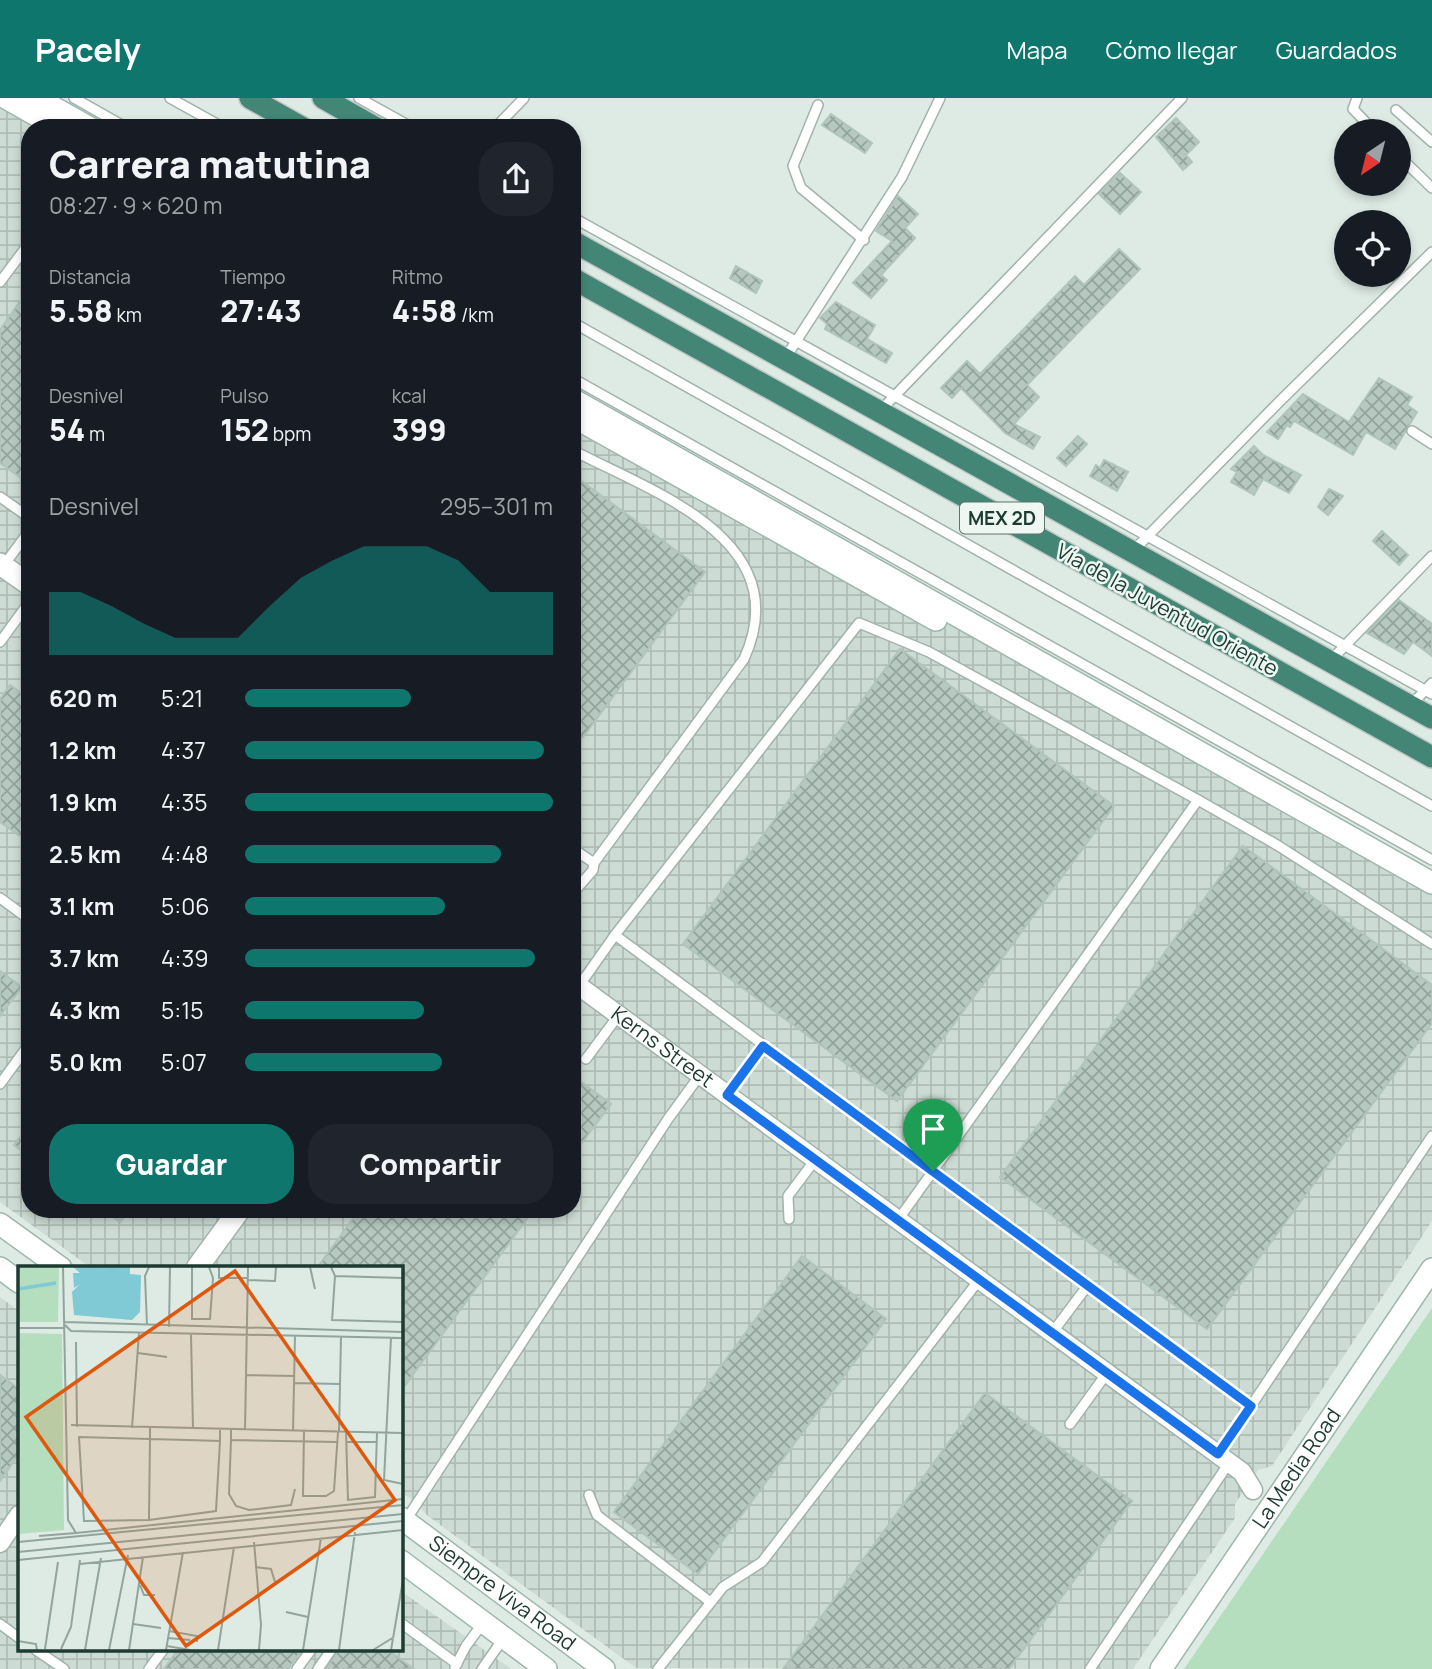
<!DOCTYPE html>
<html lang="es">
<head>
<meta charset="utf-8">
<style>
  :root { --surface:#171b24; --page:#20242c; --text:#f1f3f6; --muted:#9ea1a6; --accent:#0f766e }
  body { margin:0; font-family:Manrope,sans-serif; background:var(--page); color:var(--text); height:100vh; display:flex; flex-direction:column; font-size:26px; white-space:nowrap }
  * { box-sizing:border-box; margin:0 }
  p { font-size:23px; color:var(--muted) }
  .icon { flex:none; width:38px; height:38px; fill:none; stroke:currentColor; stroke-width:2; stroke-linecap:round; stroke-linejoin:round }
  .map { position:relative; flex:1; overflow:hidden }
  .side { position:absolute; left:21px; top:21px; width:560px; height:1099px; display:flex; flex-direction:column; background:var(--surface); border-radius:28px; box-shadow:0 4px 10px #0003 }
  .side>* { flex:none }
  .needle { width:46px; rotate:215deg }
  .tools { position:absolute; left:1334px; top:21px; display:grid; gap:14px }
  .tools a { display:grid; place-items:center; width:77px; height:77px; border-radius:50%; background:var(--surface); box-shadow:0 4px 10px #0003; font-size:35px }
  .pin { position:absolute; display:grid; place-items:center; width:60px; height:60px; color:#fff; margin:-72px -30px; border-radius:50% 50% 50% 0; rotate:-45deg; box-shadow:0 0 7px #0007 }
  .pin .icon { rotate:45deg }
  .round { display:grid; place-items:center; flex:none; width:74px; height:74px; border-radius:28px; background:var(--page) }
  .head { display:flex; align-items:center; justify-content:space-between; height:119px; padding:0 28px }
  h1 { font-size:38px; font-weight:800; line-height:52px }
  .metrics { display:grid; grid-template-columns:repeat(3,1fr); gap:10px; height:119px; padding:7px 28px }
  .metrics div { display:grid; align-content:center }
  .metrics b { font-size:30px; font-weight:800 }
  .metrics small { font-size:19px; font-weight:400 }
  .metrics p { font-size:19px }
  .chart { height:196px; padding:14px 28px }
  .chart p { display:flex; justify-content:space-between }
  .chart svg { width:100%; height:126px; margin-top:7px; fill:var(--accent); opacity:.7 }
  .cta { display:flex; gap:14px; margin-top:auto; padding:14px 28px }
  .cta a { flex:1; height:80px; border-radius:28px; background:var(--accent); color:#fff; font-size:28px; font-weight:800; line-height:80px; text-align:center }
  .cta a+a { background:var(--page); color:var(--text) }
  ul { padding:0 28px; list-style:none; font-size:23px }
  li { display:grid; grid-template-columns:112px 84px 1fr; align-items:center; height:52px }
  li i { height:18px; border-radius:9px; background:var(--accent) }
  header { display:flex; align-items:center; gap:42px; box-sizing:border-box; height:98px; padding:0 35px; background:var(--accent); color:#fff }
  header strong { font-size:33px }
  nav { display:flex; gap:38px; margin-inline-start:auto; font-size:24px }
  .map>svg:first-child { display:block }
  .industrial { fill:url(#industrial-grid) }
  .green { fill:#b4debe }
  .building { fill:url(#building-cross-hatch); stroke:#b0c5bb; stroke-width:2 }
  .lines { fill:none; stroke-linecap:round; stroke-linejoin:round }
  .service-casing { stroke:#a1b3ab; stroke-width:12 }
  .minor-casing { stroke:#a1b3ab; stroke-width:21 }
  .tertiary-casing { stroke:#a1b3ab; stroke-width:24 }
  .secondary-casing { stroke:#9cb7ac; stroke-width:24 }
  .trunk-casing { stroke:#c0c8c6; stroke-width:24 }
  .service { stroke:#fff; stroke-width:9 }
  .minor { stroke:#fff; stroke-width:18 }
  .tertiary { stroke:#fff; stroke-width:21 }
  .secondary { stroke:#fff; stroke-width:21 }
  .trunk { stroke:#438675; stroke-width:21 }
  .route-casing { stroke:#fff; stroke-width:14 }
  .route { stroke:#1a73e8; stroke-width:9 }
  .labels { text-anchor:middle; stroke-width:5; stroke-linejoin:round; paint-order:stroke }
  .shield { fill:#eef7f2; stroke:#5c736c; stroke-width:2 }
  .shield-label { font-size:19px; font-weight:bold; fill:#1e3b33 }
  .street-label { font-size:21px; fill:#1e3b33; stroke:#eef7f2 }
  .inset-river { fill:none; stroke:#80cad5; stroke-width:3.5 }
  .inset-road { fill:none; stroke:#91a59d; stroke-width:2 }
  .view { fill:#de580e; fill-opacity:0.15; stroke:#de580e; stroke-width:3.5 }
  .inset-edge { fill:none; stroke:#1e3b33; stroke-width:3.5 }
</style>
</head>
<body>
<header>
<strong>Pacely</strong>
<nav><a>Mapa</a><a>Cómo llegar</a><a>Guardados</a></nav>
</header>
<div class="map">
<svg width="1432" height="1571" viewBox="0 0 1432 1571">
  <defs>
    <pattern id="industrial-grid" width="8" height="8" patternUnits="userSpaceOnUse" patternTransform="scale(1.75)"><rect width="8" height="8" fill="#ccdbd3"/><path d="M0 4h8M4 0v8" fill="none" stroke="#afbdb6"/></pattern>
    <pattern id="building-cross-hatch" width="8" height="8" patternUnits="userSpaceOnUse" patternTransform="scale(1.75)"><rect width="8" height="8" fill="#b6c8c0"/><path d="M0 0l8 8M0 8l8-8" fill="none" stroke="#93a49d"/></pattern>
  </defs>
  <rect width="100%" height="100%" fill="#deebe4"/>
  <g class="industrial">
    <polygon points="0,0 100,30 30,30 30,1111 572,1111 572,294 1432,778 1432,1123 1272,1368 1258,1372 1235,1406 1235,1420 1133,1571 636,1570 428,1418 409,1399 401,1396 401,1170 91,1170 0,1104"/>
    <polygon points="0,1199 19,1213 19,1552 401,1552 401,1493 511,1571 0,1571"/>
  </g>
  <polygon class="green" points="1432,1210 1432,1571 1184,1571"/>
  <g class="building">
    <polygon points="831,16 872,45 865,55 822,27"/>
    <polygon points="1176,20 1199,44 1186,57 1192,64 1183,72 1156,39"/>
    <polygon points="1120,75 1141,94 1120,116 1099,96"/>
    <polygon points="898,98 918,116 905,130 915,140 881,177 887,182 871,200 853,185 892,143 876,133"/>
    <polygon points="1119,151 1140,171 1027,287 1039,299 1014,326 1040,339 1033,351 1005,335 961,290 952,300 941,290 967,263 980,276 1075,178 1084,187"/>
    <polygon points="736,168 762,183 756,195 730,180"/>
    <polygon points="30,189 30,386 0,365 0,232"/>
    <polygon points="836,204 875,227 867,241 892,255 886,265 825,231 827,226 820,220"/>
    <polygon points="1379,280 1412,299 1407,307 1417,314 1395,351 1366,334 1353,357 1294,323 1290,329 1287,327 1278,341 1267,334 1303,296 1349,324"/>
    <polygon points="1078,338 1087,346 1066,368 1057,360"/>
    <polygon points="1254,348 1263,357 1301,377 1289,395 1263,381 1254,397 1231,384 1237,374 1231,371"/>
    <polygon points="1104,362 1128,374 1117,393 1090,378 1096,367 1100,370"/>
    <polygon points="572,376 705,474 572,654"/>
    <polygon points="1329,391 1343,398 1328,417 1318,409"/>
    <polygon points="1382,433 1408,457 1399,467 1373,443"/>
    <polygon points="1399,502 1432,526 1432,558 1413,544 1404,556 1367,535"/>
    <polygon points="900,551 1114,708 897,1003 683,846"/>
    <polygon points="10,587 30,601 30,745 0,724 0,601"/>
    <polygon points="1243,748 1432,887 1432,925 1207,1231 1000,1079"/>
    <polygon points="0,873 22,889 0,918"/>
    <polygon points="572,977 611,1006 572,1058"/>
    <polygon points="30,1026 30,1059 14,1047"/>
    <polygon points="102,1111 130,1111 120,1124"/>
    <polygon points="360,1111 534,1111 401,1293 401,1170 317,1170"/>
    <polygon points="802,1158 886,1221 698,1476 614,1414"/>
    <polygon points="0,1277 19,1291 19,1356 0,1383"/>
    <polygon points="985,1295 1132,1403 1009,1571 783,1571"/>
    <polygon points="178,1552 302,1552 288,1571 164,1571"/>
    <polygon points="338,1552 388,1552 414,1571 326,1571"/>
  </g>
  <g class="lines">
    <g class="service-casing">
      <g id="service">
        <polyline points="74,0 127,30"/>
        <polyline points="170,0 224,30"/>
        <polyline points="359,0 413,30"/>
        <polyline points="1357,0 1353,11 1374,33"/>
        <polyline points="818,7 793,68 801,90 864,142"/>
        <polyline points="1396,12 1432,44"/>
        <polyline points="495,30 524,0"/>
        <polyline points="1398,57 1432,90"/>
        <polyline points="572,119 1432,596"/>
        <polyline points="0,184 30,144"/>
        <polyline points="572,224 1432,708"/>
        <polyline points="786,259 902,79 940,0"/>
        <polyline points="572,280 1432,762"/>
        <polyline points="881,312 1182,0"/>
        <polyline points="1412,333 1432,346"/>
        <path d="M572,352C653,394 798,442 744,561L594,765L593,772L572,796"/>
        <polyline points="0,399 30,420"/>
        <polyline points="1133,453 1280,303 1432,154"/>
        <polyline points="4,467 30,432"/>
        <polyline points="0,544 30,503"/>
        <polyline points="1331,562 1432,458"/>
        <polyline points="1411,607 1432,585"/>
        <polyline points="572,750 594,765"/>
        <polyline points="0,800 30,822"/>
        <polyline points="615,837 859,525 929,554 1198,702"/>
        <polyline points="579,888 615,837 1251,1308 1432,1038"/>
        <polyline points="586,961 618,918"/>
        <polyline points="0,986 30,945"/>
        <polyline points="727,997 763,948"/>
        <polyline points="789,1121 788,1098 815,1062"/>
        <polyline points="898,1122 1198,702 1277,747 1432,846"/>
        <polyline points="1052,1235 1088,1187"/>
        <polyline points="1070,1326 1107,1275"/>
        <polyline points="1218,1356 1251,1308"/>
        <polyline points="589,1397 597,1417 709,1503"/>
        <polyline points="406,1422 668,1021 700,977"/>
        <polyline points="401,1525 457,1566"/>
        <polyline points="0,1526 19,1540"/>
        <polyline points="36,1552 64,1571"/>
        <polyline points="455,1569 466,1548 483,1525"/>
        <polyline points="149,1571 163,1552"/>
        <polyline points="297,1571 311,1552"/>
        <polyline points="318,1571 331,1552"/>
        <polyline points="482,1571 503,1541"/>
        <polyline points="658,1571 723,1489 762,1464 979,1182"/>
        <polyline points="1090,1571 1229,1365"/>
      </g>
    </g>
    <g class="minor-casing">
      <g id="minor">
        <path id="s1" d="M572,883L1242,1374L1253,1392"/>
        <polyline points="0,1445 19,1417"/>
      </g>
    </g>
    <g class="tertiary-casing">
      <g id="tertiary">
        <polyline points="0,466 30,487"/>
        <polyline points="197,1170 240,1111"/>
      </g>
    </g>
    <g class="secondary-casing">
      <g id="secondary">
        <polyline points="6,0 59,30"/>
        <polyline points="37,0 90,30"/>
        <polyline points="572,301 1432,785"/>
        <polyline points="572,318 936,522"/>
        <polyline points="0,1126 61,1170"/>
        <polyline points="0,1170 19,1184"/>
        <path id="s2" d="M401,1420L604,1571"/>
        <polyline points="401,1463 546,1571"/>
        <path id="s3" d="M1161,1571L1432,1171"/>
      </g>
    </g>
    <g class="trunk-casing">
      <g id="trunk">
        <polyline points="250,0 303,30"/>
        <polyline points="323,0 376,30"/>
        <polyline points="572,143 1432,620"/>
        <polyline points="572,180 1432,659"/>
      </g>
    </g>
    <use href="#service" class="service"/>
    <use href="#minor" class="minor"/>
    <use href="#tertiary" class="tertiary"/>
    <use href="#secondary" class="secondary"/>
    <use href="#trunk" class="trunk"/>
  </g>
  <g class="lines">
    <g class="route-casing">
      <polygon id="route" points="763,948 1251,1308 1218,1356 727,997"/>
    </g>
    <use href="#route" class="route"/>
  </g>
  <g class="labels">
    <rect class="shield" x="960" y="404.5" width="84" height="31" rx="5"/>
    <g class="shield-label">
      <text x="1002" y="427">MEX 2D</text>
    </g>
    <g class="street-label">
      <text transform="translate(1167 512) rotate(29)" y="7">Vía de la Juventud Oriente</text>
      <text dy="7" stroke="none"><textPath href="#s1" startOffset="112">Kerns Street</textPath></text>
      <text dy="7" stroke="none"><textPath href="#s3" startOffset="242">La Media Road</textPath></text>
      <text dy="7" stroke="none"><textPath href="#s2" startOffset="126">Siempre Viva Road</textPath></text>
    </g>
  </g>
  <g transform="translate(18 1168)">
    <rect width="385" height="385" fill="#deebe4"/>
    <path d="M0,1H41L40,56H0ZM0,67L44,68L46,264L0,268Z" fill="#b4debe"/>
    <path d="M55,1H112V8L123,9L122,46L114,54L56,49L54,26L62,18L56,22L55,7H62Z" fill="#80cad5"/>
    <path class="inset-river" d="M0,23L38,17"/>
    <path class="inset-road" d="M45,1L50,254L58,267M174,1V53H192L195,12L191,1M201,1V12H230M292,1L297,23M313,1L317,10L385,12M230,14L257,15L258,1M314,54L385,56M314,55L317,10M47,56L385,66M47,59L53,65L385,72M129,59L127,10L131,1M151,61L152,1M0,62H47M173,68L175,163M373,72L366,214L385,218M58,76L59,161M120,87L149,91M228,109L276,110M276,117L322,118M53,159L385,167M114,162L121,67M132,162V173L131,250V254L66,255L61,171L132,173L169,174L202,175V164M213,164V174L319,176M227,164L230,1M275,165L277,70M286,165L285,230H308L316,225L320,166M321,166L323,71M328,166L330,234L357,231L359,167M213,174L211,228L218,240L231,244L273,239L277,223M328,176H359M131,254L198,245L202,175M58,267L385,233M21,270L58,267M0,276L385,239M236,276L243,359L241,384M0,286L385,248M0,294L385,255M62,298L385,264M237,301L253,303L257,316M122,319L126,329H137M268,346L290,351M115,358L143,362M151,365L179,370V376M150,372L172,374M0,375L18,378L19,384M149,380L172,384M27,383L40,296M43,383L53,361L62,294M67,384L83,292M91,384L110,289M111,384L125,291M148,384L165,286M200,384L216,281M285,384L303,272M321,384L337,266M355,384L376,371M373,384L385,314"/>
    <path class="view" d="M217,5L377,234L168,380L8,151Z"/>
    <rect width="385" height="385" class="inset-edge"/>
  </g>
</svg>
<div class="tools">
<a><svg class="needle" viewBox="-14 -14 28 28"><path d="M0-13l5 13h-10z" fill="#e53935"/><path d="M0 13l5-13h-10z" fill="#9ea1a6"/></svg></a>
<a><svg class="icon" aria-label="locate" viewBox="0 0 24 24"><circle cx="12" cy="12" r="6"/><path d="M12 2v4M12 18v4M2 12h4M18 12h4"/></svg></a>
</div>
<div class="pin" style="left:933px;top:1073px;background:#1e9e55"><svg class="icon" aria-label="arrive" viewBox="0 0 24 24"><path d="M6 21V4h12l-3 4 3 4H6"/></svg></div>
<section class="side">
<div class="head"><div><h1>Carrera matutina</h1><p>08:27 · 9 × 620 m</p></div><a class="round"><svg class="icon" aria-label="share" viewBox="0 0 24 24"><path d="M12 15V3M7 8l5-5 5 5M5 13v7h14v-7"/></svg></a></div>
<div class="metrics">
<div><p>Distancia</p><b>5.58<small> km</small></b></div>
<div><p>Tiempo</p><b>27:43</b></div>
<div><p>Ritmo</p><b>4:58<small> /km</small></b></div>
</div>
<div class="metrics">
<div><p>Desnivel</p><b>54<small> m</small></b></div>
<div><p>Pulso</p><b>152<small> bpm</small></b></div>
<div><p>kcal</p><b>399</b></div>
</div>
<div class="chart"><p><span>Desnivel</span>295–301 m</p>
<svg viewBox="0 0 160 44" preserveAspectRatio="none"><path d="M0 44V22L10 22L20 27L30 33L40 38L50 38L60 38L70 27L80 17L90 11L100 6L110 6L120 6L130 11L140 22L150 22L160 22V44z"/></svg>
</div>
<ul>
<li><b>620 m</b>5:21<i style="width:54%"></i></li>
<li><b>1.2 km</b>4:37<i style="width:97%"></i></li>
<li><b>1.9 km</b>4:35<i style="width:100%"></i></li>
<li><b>2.5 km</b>4:48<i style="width:83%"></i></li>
<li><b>3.1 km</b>5:06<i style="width:65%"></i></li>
<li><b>3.7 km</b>4:39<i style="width:94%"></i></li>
<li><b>4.3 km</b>5:15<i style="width:58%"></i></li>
<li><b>5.0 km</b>5:07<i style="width:64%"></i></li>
</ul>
<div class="cta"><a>Guardar</a><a>Compartir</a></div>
</section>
</div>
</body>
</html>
